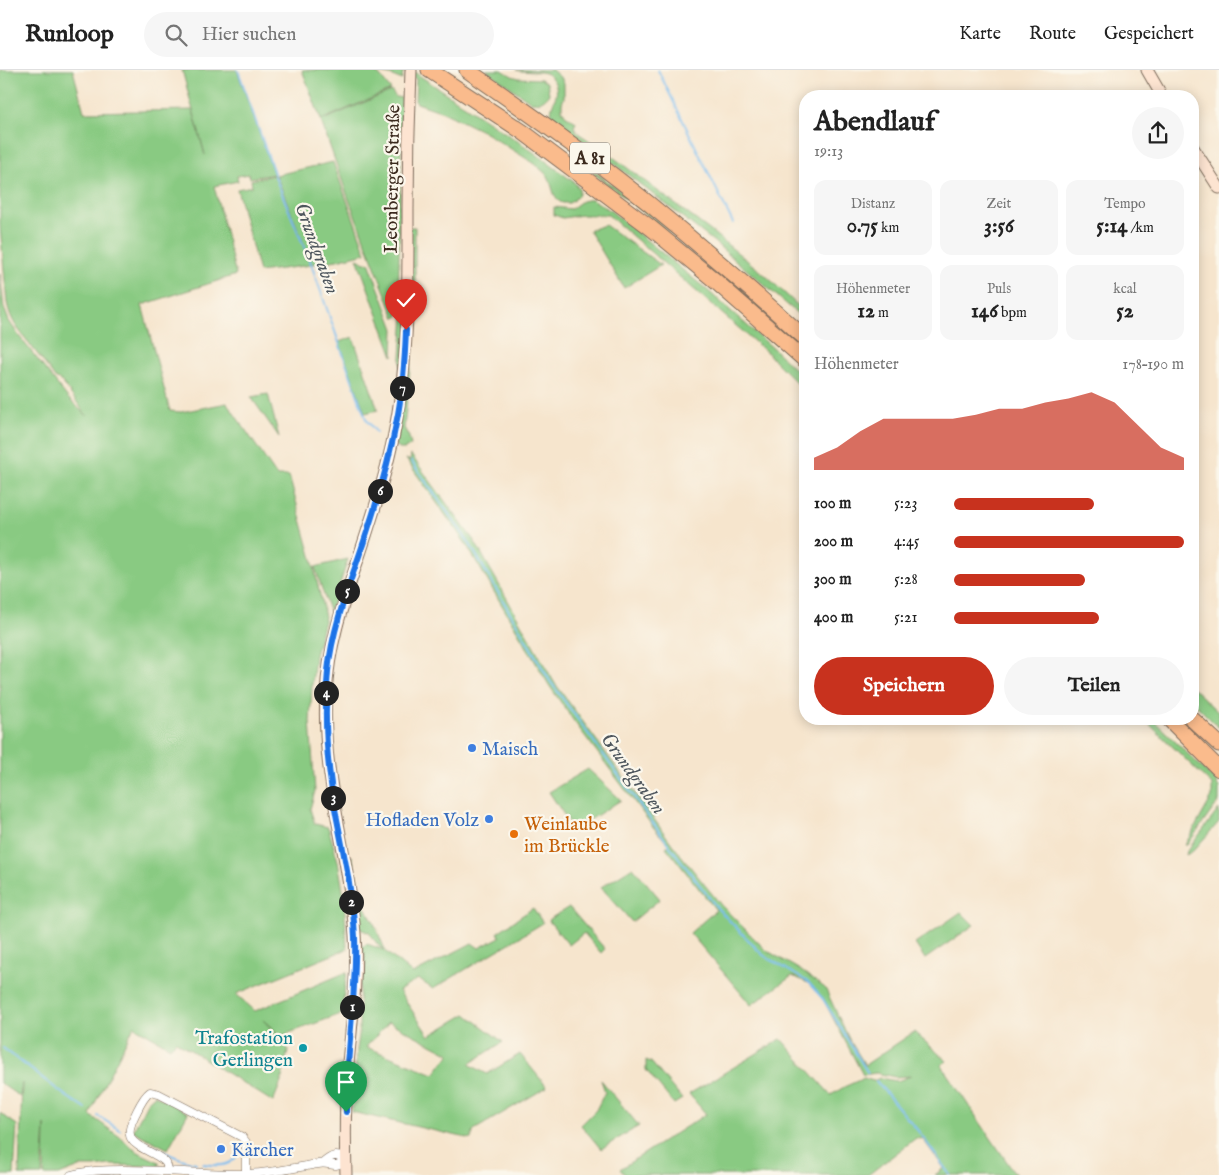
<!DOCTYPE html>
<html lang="de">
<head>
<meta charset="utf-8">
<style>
  :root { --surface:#fff; --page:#f6f6f6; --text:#222; --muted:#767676; --line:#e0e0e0; --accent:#c8321e }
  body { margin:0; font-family:"IM FELL English",serif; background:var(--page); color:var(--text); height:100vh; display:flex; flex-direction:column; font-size:19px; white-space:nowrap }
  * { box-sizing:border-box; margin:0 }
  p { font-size:16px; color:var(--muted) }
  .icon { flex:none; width:28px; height:28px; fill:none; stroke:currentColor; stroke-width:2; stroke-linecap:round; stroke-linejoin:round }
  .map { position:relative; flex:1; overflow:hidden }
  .details { position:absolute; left:799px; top:20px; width:400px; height:635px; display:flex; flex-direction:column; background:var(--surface); border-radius:20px; box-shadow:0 2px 12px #0003 }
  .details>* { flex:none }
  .pin { position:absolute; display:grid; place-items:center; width:42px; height:42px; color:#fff; margin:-51px -21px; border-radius:50% 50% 50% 0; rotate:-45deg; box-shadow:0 0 5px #0007 }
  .pin .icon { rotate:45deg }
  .km { position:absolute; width:25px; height:25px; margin:-12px; border-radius:50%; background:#222; color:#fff; font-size:14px; line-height:25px; text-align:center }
  .round { display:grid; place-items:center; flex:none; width:52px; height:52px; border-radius:26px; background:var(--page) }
  .headline { display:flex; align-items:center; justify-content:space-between; height:85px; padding:0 15px }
  h1 { font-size:28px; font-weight:800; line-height:38px }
  .metrics { display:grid; grid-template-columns:repeat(3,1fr); gap:8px; height:85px; padding:5px 15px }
  .metrics div { display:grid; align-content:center; border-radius:12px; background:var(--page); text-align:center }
  .metrics b { font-size:21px; font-weight:800 }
  .metrics small { font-size:14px; font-weight:400 }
  .metrics p { font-size:14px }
  .chart { height:140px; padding:10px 15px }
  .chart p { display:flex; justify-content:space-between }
  .chart svg { width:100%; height:90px; margin-top:5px; fill:var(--accent); opacity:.7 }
  .cta { display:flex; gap:10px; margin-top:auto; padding:10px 15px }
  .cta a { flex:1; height:58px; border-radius:30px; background:var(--accent); color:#fff; font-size:20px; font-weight:800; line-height:58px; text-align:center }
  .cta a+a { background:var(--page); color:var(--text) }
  ul { padding:0 15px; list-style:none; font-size:16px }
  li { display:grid; grid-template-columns:80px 60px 1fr; align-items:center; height:38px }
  li i { height:12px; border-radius:6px; background:var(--accent) }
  header { display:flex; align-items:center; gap:30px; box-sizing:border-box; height:70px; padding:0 25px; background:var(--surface); border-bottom:1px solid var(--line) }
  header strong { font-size:24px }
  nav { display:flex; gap:28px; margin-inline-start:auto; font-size:18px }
  .search { width:350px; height:45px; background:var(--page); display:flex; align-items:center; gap:12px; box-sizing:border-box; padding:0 18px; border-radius:28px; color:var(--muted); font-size:19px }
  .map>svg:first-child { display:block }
  .green { fill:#89ca82; stroke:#627a50; fill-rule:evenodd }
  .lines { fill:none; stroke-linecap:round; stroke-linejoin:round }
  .stream { stroke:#7bbef1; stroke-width:2 }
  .minor-casing { stroke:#7c6b5b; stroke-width:9 }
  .secondary-casing { stroke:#7c6b5b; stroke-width:13 }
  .motorway-casing { stroke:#7c6b5b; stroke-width:17 }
  .minor { stroke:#fff; stroke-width:8 }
  .secondary { stroke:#fde4d1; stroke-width:11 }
  .motorway { stroke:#fabb8c; stroke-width:15 }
  .route-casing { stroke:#fff; stroke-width:10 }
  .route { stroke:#1a73e8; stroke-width:6 }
  .shop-dot { fill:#3f7fe0; stroke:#fbf7ec; stroke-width:2 }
  .food-dot { fill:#e8710a; stroke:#fbf7ec; stroke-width:2 }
  .culture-dot { fill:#0f9aa8; stroke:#fbf7ec; stroke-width:2 }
  .labels { text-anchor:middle; stroke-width:4.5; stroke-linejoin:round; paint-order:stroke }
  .shield { fill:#fbf7ec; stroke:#75685c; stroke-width:1 }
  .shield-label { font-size:18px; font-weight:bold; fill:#3b2a1e }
  .street-label { font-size:19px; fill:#3b2a1e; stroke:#fbf7ec }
  .shop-label { font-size:19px; fill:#366cbe; stroke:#fbf7ec; text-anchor:start }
  .food-label { font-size:19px; fill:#c56008; stroke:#fbf7ec; text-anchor:start }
  .culture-label { font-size:19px; fill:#0d838f; stroke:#fbf7ec; text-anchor:end }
  .water-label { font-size:20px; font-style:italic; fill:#4e565d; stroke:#fbf7ec }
</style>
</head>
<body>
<header>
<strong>Runloop</strong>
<div class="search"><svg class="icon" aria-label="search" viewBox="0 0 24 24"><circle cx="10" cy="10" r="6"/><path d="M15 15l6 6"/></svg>Hier suchen</div>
<nav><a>Karte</a><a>Route</a><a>Gespeichert</a></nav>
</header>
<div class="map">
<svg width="1219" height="1105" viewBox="0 0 1219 1105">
  <rect width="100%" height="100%" fill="#fbf7ec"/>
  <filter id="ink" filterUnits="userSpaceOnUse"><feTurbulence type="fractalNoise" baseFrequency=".02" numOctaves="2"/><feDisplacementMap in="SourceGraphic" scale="10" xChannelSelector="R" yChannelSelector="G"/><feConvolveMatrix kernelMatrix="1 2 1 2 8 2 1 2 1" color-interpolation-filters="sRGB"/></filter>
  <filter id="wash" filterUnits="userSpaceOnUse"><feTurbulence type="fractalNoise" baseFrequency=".0096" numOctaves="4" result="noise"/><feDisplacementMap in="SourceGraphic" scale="20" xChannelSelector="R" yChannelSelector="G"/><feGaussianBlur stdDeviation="1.12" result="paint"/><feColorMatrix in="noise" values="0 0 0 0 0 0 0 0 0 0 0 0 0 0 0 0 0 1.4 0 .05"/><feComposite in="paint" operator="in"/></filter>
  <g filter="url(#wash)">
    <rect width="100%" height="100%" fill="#f6e5cd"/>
    <g class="green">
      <path d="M0,0H73L84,42L193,40L205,85L182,0H237L274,104L250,108L249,104L237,106L238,111L214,116L236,205L142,235L170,341L181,342L227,333L277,406H289L312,489L325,547L315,585L312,615L310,652L315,721L310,739L315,754L328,757L338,791L344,827L347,879L236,924L255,941L347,902L341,944L281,966L263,950L287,975L288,980L281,1012L273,1032L176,971L170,977L134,956L95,1033L90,1045L124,1070C132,1081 147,1086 159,1092V1096L109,1095L95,1097H80L59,1105H44L45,1055L42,1105H19L22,1013L20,1027L0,1013V204L4,238L9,251L19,266L68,328L87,346L62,312L55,308C47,296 38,285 29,273C18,259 11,252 7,233L0,156Z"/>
      <polygon points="302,0 372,0 380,6 391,20 321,50"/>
      <polygon points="374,0 411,0 525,76 574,112 579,119 579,124 574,130 569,133 563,133 560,132 555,127 551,114 546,104 535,94 484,62 443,42 417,33 415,31 416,9 403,1 402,10 390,5 380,3"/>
      <path d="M486,0H502L512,6L519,8L541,9L547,13L548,17L549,24C544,31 539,33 531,32Z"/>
      <path d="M516,0H552L562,9L564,13V28L562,33V39L565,45L576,52L574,57L578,63L609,84L712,162L765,205L805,242V250L713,171L609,90L552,48C548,34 561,27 555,13C553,10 551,6 547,4C540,0 525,3 516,0Z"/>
      <polygon points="391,21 396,27 402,28 398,247 395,248 349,130 321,51"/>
      <polygon points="333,92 366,183 337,190 312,194 276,105"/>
      <path d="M594,101C666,155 733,214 801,272L805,276V279L765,242L673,165L593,103Z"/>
      <polygon points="274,105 311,195 259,202 237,119 252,116 251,110"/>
      <polygon points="592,129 611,141 706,219 775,280 805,309 805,321 770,286 770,285 608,145 582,145 563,148 554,145 554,137 571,139 582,131"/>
      <polygon points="605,155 661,195 624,218 589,160"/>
      <polygon points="410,157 415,157 415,251 404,358 409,367 411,375 405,379 399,379 395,374"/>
      <polygon points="357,188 364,193 369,192 394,259 393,286"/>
      <polygon points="353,267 378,340 365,343 339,272"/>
      <polygon points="268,324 279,367 251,327"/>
      <polygon points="411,385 475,472 554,612 672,774 721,835 766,880 800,900 825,918 849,969 865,995 914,962 947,991 941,995 1016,1105 935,1105 944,1098 922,1068 919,1069 916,1068 868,1105 720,1105 719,1104 717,1105 625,1105 620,1099 706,1044 689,1024 781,969 831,1025 844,1017 864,1008 873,1011 880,1008 897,1011 911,1006 895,1007 876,1003 863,1005 823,929 808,913 792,906 751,935 690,863 716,840 666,777 669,775 654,758 573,650 549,615 466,474 406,389 410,391"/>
      <polygon points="348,489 335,529 329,541 315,497"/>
      <polygon points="1192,617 1219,643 1219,658 1193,632"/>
      <polygon points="1144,649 1152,649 1218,713 1217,715 1219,717 1219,731 1187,775 1185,775 1212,727 1212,715"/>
      <polygon points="588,699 621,730 574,760 549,722"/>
      <polygon points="1219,739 1219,752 1193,781 1186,785 1187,781"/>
      <path d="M352,786L363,834L373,851L386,882L413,904L472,873L479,878L500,867L498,862L533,838L543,853L433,919L418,909L399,921L429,966L466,944L503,972L469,994L487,1004L520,984L547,1017L474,1060L471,1069L352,1042L357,979L359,966L360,878L367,874L384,880L378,875L368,861L367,862L360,859L350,790ZM389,952L450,984L434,1004L366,977Z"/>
      <polygon points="633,797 660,829 632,852 601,817"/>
      <polygon points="569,837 605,879 601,883 584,863 569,875 548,850"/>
      <polygon points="961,842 974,855 925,889 915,874"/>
      <polygon points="646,990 651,992 682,1029 674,1034 646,1000"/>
      <polygon points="601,1010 639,1056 601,1079 581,1055 596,1040 605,1022"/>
      <polygon points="155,1025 188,1043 168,1079 133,1061 148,1031 151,1028"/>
      <polygon points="0,1043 17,1055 14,1105 0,1105"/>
    </g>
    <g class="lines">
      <g class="stream">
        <polyline points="238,0 276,109 310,191 366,349 376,362"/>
        <polyline points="658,0 733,153"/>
        <polyline points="411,391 468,471 550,611 669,775 718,839 763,885 808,912 823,929 868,1003"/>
        <polyline points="3,978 66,1026 86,1039"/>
        <polyline points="876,1011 919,1062 950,1105"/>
        <polyline points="98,1046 120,1060"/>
        <path d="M140,1070C158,1079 176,1089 196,1093"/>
        <path d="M203,1094C220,1096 230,1098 240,1082"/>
      </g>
    </g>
  </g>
  <g filter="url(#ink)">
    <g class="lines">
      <g class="minor-casing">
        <g id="minor">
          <path d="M168,1101C168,1099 167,1095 166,1093C164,1090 160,1088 157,1086C136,1074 121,1072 135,1045C139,1037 143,1027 150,1022L159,1024L242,1067L246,1072V1104"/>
          <path d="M71,1105C88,1100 106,1100 124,1100C164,1100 203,1104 242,1104C268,1104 293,1098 318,1094C332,1091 333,1101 346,1089C336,1084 332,1085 323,1093"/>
        </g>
      </g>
      <g class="secondary-casing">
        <g id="secondary">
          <polyline points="1147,0 1162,26"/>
          <polyline points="1192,76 1219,118"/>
          <path d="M346,1105C345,1071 345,1038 347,1004C351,959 358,908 355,864C349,783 321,706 326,624C329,563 351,514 369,456C381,419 392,381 398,342C409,276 408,208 408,140C408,94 409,47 411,0"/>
        </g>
      </g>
      <g class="motorway-casing">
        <g id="motorway">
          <polyline points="429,0 523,62 651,158 713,209 805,290"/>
          <path d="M467,0C528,42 589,85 647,132C701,176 753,221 805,268"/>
          <polyline points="1169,649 1219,699"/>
          <polyline points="1192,649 1219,674"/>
        </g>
      </g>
      <use href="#minor" class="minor"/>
      <use href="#secondary" class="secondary"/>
      <use href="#motorway" class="motorway"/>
    </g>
  </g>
  <g class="lines" filter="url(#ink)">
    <g class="route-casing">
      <path id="route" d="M346,1042C346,984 357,925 355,867C353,825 344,785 336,744C327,697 323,650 328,601C333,551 354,504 369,456C381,419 391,382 398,344C403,316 405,288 406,260"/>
    </g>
    <use href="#route" class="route"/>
  </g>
  <g class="shop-dot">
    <circle cx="472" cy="678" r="5"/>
    <circle cx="489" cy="749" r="5"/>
    <circle cx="221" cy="1079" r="5"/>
  </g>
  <circle class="food-dot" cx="514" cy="764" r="5"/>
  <circle class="culture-dot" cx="303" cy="978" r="5"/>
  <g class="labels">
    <rect class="shield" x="570" y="72.5" width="40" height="31" rx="4"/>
    <g class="shield-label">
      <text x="590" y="94">A 81</text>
    </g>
    <g class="street-label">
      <text transform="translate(391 109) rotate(-89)" y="7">Leonberger Straße</text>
    </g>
    <g class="shop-label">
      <text x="482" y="685">Maisch</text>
      <text x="479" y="756" text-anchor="end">Hofladen Volz</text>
      <text x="231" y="1086">Kärcher</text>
    </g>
    <g class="food-label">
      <text x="524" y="760">Weinlaube<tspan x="524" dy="22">im Brückle</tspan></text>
    </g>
    <g class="culture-label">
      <text x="293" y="974">Trafostation<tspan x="293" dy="22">Gerlingen</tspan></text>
    </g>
    <g class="water-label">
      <text transform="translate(318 178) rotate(70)" y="7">Grundgraben</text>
      <text transform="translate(634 703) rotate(54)" y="7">Grundgraben</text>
    </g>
  </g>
</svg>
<div class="pin" style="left:346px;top:1042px;background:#1e9e55"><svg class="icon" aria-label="arrive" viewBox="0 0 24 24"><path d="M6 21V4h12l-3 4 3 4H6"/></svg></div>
<div class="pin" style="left:406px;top:260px;background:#d93025"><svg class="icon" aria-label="check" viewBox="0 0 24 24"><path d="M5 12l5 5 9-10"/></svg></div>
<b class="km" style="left:352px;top:937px">1</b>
<b class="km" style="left:351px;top:832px">2</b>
<b class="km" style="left:333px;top:728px">3</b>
<b class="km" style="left:326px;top:623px">4</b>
<b class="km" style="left:347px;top:521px">5</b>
<b class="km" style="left:380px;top:421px">6</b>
<b class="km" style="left:402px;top:318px">7</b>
<section class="details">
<div class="headline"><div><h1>Abendlauf</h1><p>19:13</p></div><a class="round"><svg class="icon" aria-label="share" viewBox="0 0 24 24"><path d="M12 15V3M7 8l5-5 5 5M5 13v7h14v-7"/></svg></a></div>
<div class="metrics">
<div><p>Distanz</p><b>0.75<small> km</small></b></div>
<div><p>Zeit</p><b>3:56</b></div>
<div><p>Tempo</p><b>5:14<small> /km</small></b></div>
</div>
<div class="metrics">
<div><p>Höhenmeter</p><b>12<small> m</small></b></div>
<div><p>Puls</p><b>146<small> bpm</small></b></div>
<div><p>kcal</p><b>52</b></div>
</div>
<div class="chart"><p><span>Höhenmeter</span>178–190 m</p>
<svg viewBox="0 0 160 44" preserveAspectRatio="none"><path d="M0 44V38L10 33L20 25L30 19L40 19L50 19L60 19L70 17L80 14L90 14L100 11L110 9L120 6L130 11L140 22L150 33L160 38V44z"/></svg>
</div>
<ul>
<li><b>100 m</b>5:23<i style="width:61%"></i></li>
<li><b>200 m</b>4:45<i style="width:100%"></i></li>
<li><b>300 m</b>5:28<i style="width:57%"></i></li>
<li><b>400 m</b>5:21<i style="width:63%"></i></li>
</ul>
<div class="cta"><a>Speichern</a><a>Teilen</a></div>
</section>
</div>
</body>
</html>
